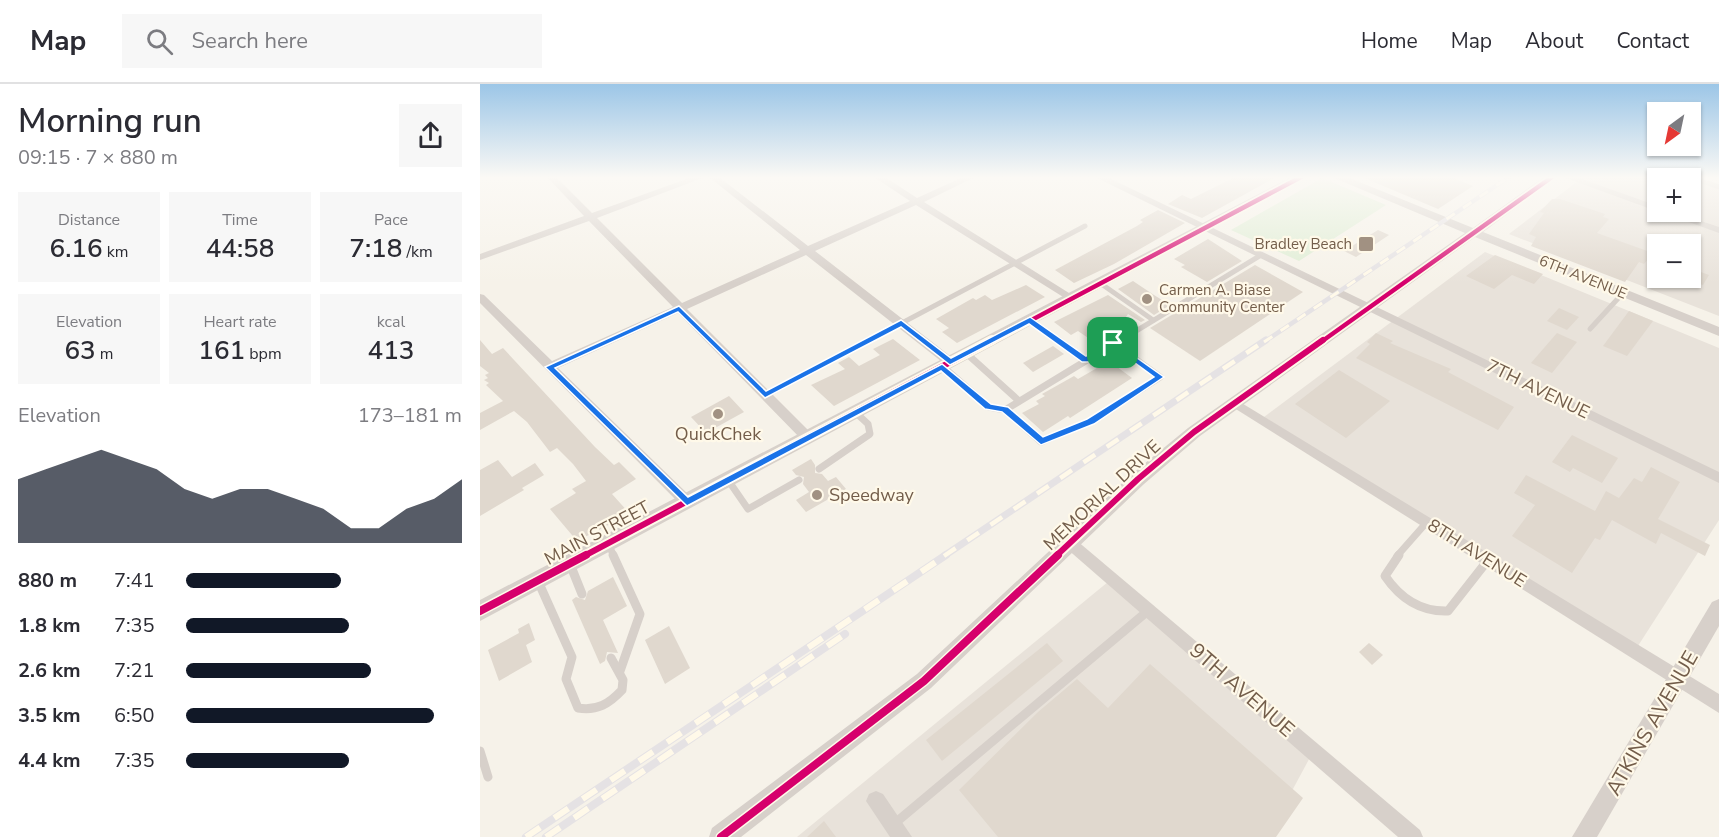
<!DOCTYPE html>
<html lang="en">
<head>
<meta charset="utf-8">
<style>
  :root { --surface:#fff; --page:#f7f7f7; --text:#2b2b33; --muted:#7c7c81; --line:#e1e1e2; --accent:#111827 }
  body { margin:0; font-family:"Nunito Sans",sans-serif; background:var(--page); color:var(--text); height:100vh; display:flex; flex-direction:column; font-size:22px; white-space:nowrap }
  * { box-sizing:border-box; margin:0 }
  p { font-size:20px; color:var(--muted) }
  .icon { flex:none; width:33px; height:33px; fill:none; stroke:currentColor; stroke-width:2; stroke-linecap:round; stroke-linejoin:round }
  .map { position:relative; flex:1; overflow:hidden }
  .drawer { display:flex; flex-direction:column; background:var(--surface); width:480px }
  .drawer>* { flex:none }
  .needle { width:39px; rotate:213deg }
  .fabs { position:absolute; left:1167px; top:18px; display:grid; gap:12px }
  .fabs a { display:grid; place-items:center; width:54px; height:54px; border-radius:0px; background:var(--surface); box-shadow:0 2px 4px #0004; font-size:30px }
  .pin { position:absolute; display:grid; place-items:center; width:51px; height:51px; color:#fff; margin:-26px; border-radius:12px; box-shadow:0 3px 9px #0006 }
  .round { display:grid; place-items:center; flex:none; width:63px; height:63px; border-radius:0px; background:var(--page) }
  .summary { display:flex; align-items:center; justify-content:space-between; height:102px; padding:0 18px }
  h1 { font-size:33px; font-weight:600; line-height:45px }
  .metrics { display:grid; grid-template-columns:repeat(3,1fr); gap:9px; height:102px; padding:6px 18px }
  .metrics div { display:grid; align-content:center; border-radius:0px; background:var(--page); text-align:center }
  .metrics b { font-size:26px; font-weight:600 }
  .metrics small { font-size:16px; font-weight:400 }
  .metrics p { font-size:16px }
  .chart { height:168px; padding:12px 18px }
  .chart p { display:flex; justify-content:space-between }
  .chart svg { width:100%; height:108px; margin-top:6px; fill:var(--accent); opacity:.7 }
  ul { padding:0 18px; list-style:none; font-size:20px }
  li { display:grid; grid-template-columns:96px 72px 1fr; align-items:center; height:45px }
  li i { height:15px; border-radius:8px; background:var(--accent) }
  header { display:flex; align-items:center; gap:36px; box-sizing:border-box; height:84px; padding:0 30px; background:var(--surface); border-bottom:2px solid var(--line) }
  header strong { font-size:28px }
  nav { display:flex; gap:33px; margin-inline-start:auto; font-size:21px }
  .search { width:420px; height:54px; background:var(--page); display:flex; align-items:center; gap:15px; box-sizing:border-box; padding:0 21px; border-radius:0px; color:var(--muted); font-size:22px }
  main { display:flex; flex:1; min-height:0 }
  .map>svg:first-child { display:block }
  .industrial { fill:#e8e2da; fill-rule:evenodd }
  .green { fill:#dfedd4 }
  .building { fill:#e0d8ce }
  .lines { fill:none; stroke-linecap:round; stroke-linejoin:round }
  .service-far2 { stroke:#d7d0ca; stroke-width:5 }
  .service-far1 { stroke:#d7d0ca; stroke-width:7 }
  .service { stroke:#d7d0ca; stroke-width:9 }
  .minor { fill:#d7d0ca; fill-rule:evenodd }
  .tertiary { fill:#d7d0ca; fill-rule:evenodd }
  .secondary { fill:#d7d0ca; fill-rule:evenodd }
  .rail-far2-casing { stroke:#e5e2e4; stroke-width:4.5 }
  .rail-far1-casing { stroke:#e5e2e4; stroke-width:7 }
  .rail-casing { stroke:#e5e2e4; stroke-width:8 }
  .rail-far2 { stroke:#fff9e9; stroke-width:3; stroke-dasharray:10; stroke-linecap:butt }
  .rail-far1 { stroke:#fff9e9; stroke-width:4.5; stroke-dasharray:14; stroke-linecap:butt }
  .rail { stroke:#fff9e9; stroke-width:6; stroke-dasharray:17; stroke-linecap:butt }
  .cycleway-far2-casing { stroke:#fff9e9; stroke-width:8 }
  .cycleway-far1-casing { stroke:#fff9e9; stroke-width:10 }
  .cycleway-casing { stroke:#fff9e9; stroke-width:11 }
  .cycleway-far2 { stroke:#d6006c; stroke-width:4.5 }
  .cycleway-far1 { stroke:#d6006c; stroke-width:6 }
  .cycleway { stroke:#d6006c; stroke-width:8 }
  .route { fill:#1a73e8; stroke:#fff; stroke-width:1.5; fill-rule:evenodd }
  .poi-dot { fill:#a19182; stroke:#fff9e9; stroke-width:2 }
  .labels { text-anchor:middle; stroke-width:4.5; stroke-linejoin:round; paint-order:stroke }
  .far-poi-label { font-size:15px; fill:#735d4a; stroke:#fff9e9; text-anchor:end }
  .far-street-label { font-size:15px; fill:#735d4a; stroke:#fff9e9 }
  .street-label { font-size:18px; fill:#735d4a; stroke:#fff9e9 }
  .poi-label { font-size:18px; fill:#735d4a; stroke:#fff9e9 }
  .near-street-label { font-size:21px; fill:#735d4a; stroke:#fff9e9 }
</style>
</head>
<body>
<header>
<strong>Map</strong>
<div class="search"><svg class="icon" aria-label="search" viewBox="0 0 24 24"><circle cx="10" cy="10" r="6"/><path d="M15 15l6 6"/></svg>Search here</div>
<nav><a>Home</a><a>Map</a><a>About</a><a>Contact</a></nav>
</header>
<main>
<section class="drawer">
<div class="summary"><div><h1>Morning run</h1><p>09:15 · 7 × 880 m</p></div><a class="round"><svg class="icon" aria-label="share" viewBox="0 0 24 24"><path d="M12 15V3M7 8l5-5 5 5M5 13v7h14v-7"/></svg></a></div>
<div class="metrics">
<div><p>Distance</p><b>6.16<small> km</small></b></div>
<div><p>Time</p><b>44:58</b></div>
<div><p>Pace</p><b>7:18<small> /km</small></b></div>
</div>
<div class="metrics">
<div><p>Elevation</p><b>63<small> m</small></b></div>
<div><p>Heart rate</p><b>161<small> bpm</small></b></div>
<div><p>kcal</p><b>413</b></div>
</div>
<div class="chart"><p><span>Elevation</span>173–181 m</p>
<svg viewBox="0 0 160 44" preserveAspectRatio="none"><path d="M0 44V18L10 14L20 10L30 6L40 10L50 14L60 22L70 26L80 22L90 22L100 26L110 30L120 38L130 38L140 30L150 26L160 18V44z"/></svg>
</div>
<ul>
<li><b>880 m</b>7:41<i style="width:56%"></i></li>
<li><b>1.8 km</b>7:35<i style="width:59%"></i></li>
<li><b>2.6 km</b>7:21<i style="width:67%"></i></li>
<li><b>3.5 km</b>6:50<i style="width:90%"></i></li>
<li><b>4.4 km</b>7:35<i style="width:59%"></i></li>
</ul>
</section>
<div class="map">
<svg width="1239" height="753" viewBox="0 0 1239 753">
  <rect width="100%" height="100%" fill="#f6f2e9"/>
  <g class="industrial">
    <path d="M1103,93L1205,94H1178V128H1210L1211,96L1239,105V232L1029,150ZM1178,160H1210V194H1178Z"/>
    <polygon points="1005,168 1239,264 1239,436 1156,565 784,333"/>
    <polygon points="634,493 834,666 787,753 317,753"/>
  </g>
  <polygon class="green" points="842,94 906,121 819,177 751,146"/>
  <g class="building">
    <polygon points="755,93 796,93 722,134 688,120 702,111 711,115"/>
    <polygon points="882,93 971,93 993,102 958,125"/>
    <polygon points="1072,115 1080,115 1125,130 1123,133 1129,135 1117,149 1173,169 1164,180 1159,178 1145,198 1051,162 1056,153 1049,150 1064,129 1060,128"/>
    <polygon points="678,126 705,139 634,180 594,199 575,186 657,142 663,138 660,136"/>
    <polygon points="898,146 909,151 876,173 864,167"/>
    <polygon points="728,155 762,177 727,198 701,183 705,181 694,175"/>
    <polygon points="1015,171 1063,190 1054,200 1032,191 1014,205 986,192"/>
    <polygon points="775,181 823,208 720,277 670,244"/>
    <polygon points="1210,184 1229,191 1223,201 1210,197"/>
    <polygon points="653,197 674,211 690,221 674,231 638,205"/>
    <polygon points="546,201 565,213 477,259 462,248 469,244 456,235 493,214 496,216 505,211 512,216"/>
    <polygon points="628,211 665,236 661,238 648,230 634,250 617,260 598,247 591,251 574,238"/>
    <polygon points="1079,224 1099,233 1087,246 1067,237"/>
    <polygon points="1149,227 1173,237 1147,272 1123,262"/>
    <polygon points="896,249 913,257 910,259 971,285 968,288 1034,323 1018,346 876,274 890,260 887,258"/>
    <polygon points="1077,249 1097,258 1072,289 1051,279"/>
    <polygon points="413,255 440,276 354,322 331,301 365,285 358,279 369,273 379,282 400,271 393,265"/>
    <polygon points="0,256 12,270 23,264 115,363 134,381 139,378 156,395 132,410 150,430 97,457 70,425 96,409 92,405 106,397 93,380 77,364 70,368 47,338 34,327 0,346 0,329 23,317 6,301 9,299 4,296 8,294 5,291 9,289 0,282"/>
    <polygon points="573,262 584,270 553,288 543,279"/>
    <polygon points="629,277 652,294 590,334 588,332 563,348 542,329 559,320 556,317 565,312 562,310 594,292 598,295"/>
    <polygon points="859,286 910,317 866,354 815,320"/>
    <polygon points="249,312 264,328 226,349 211,333"/>
    <polygon points="1092,351 1138,374 1122,399 1093,384 1090,388 1072,378"/>
    <polygon points="331,375 335,381 335,389 342,390 348,397 356,393 366,405 326,428 316,416 329,408 323,400 324,393 316,391 312,386"/>
    <polygon points="18,376 32,393 55,379 64,391 42,404 44,406 0,432 0,386"/>
    <polygon points="1171,383 1200,398 1178,435 1230,461 1225,472 1181,449 1176,460 1132,436 1120,456 1115,454 1092,489 1032,452 1055,421 1034,409 1046,391 1115,427 1126,407 1139,414 1154,394 1162,398"/>
    <polygon points="133,493 147,522 123,536 138,569 127,568 125,577 120,580 92,516 96,513 105,516 108,507"/>
    <polygon points="49,539 55,556 46,561 52,578 19,597 8,566 39,549 38,545"/>
    <polygon points="189,542 210,584 185,600 165,556"/>
    <polygon points="567,559 583,577 462,677 446,656"/>
    <polygon points="889,559 903,571 892,581 879,568"/>
    <polygon points="670,580 823,714 796,753 518,753 479,706 558,628 597,595 628,624"/>
    <polygon points="344,737 356,753 327,753"/>
  </g>
  <g class="lines">
    <g class="service-far2">
      <polyline points="1210,93 1239,103"/>
      <polyline points="620,199 673,236"/>
      <polyline points="550,236 580,258"/>
      <polyline points="1110,245 1143,209"/>
      <polyline points="386,258 605,142"/>
      <polyline points="638,258 781,171"/>
    </g>
    <g class="service-far1">
      <polyline points="578,256 605,276"/>
      <polyline points="486,269 539,317"/>
      <polyline points="462,282 509,323 525,326 561,358 611,337 680,293 633,259"/>
      <polyline points="285,311 389,256"/>
      <polyline points="525,326 640,256"/>
      <polyline points="339,385 390,350 388,340 375,328"/>
      <polyline points="248,396 268,425 319,396"/>
      <polyline points="128,460 134,472"/>
      <polyline points="917,472 947,438"/>
    </g>
    <g class="service">
      <polyline points="133,471 160,530 140,587"/>
      <path d="M919,471L905,492C920,514 941,528 968,527L1008,476"/>
      <polyline points="90,480 102,510"/>
      <path d="M58,497L92,573L86,595L98,624C117,627 129,620 142,606L143,596L131,574"/>
      <polyline points="0,667 8,693"/>
      <polyline points="414,740 669,526"/>
    </g>
    <g class="minor">
      <polygon points="67,93 76,93 112,129 212,93 225,93 117,134 202,219 320,166 229,93 239,93 328,162 430,117 394,93 405,93 437,114 483,93 495,93 444,118 597,214 596,216 588,216 436,121 335,167 474,275 476,278 474,281 466,281 326,171 207,225 332,350 334,353 332,356 322,356 198,229 78,284 212,414 214,418 212,422 202,422 0,219 0,210 4,211 72,277 193,223 109,137 0,176 0,170 104,132"/>
      <polygon points="615,93 627,93 1239,388 1239,399"/>
      <polygon points="1083,93 1096,93 1178,122 1179,128"/>
      <polygon points="1181,128 1194,128 1239,143 1239,149"/>
      <polygon points="755,315 1239,610 1239,629 751,322 749,319 751,316"/>
      <polygon points="591,454 596,456 940,746 943,753 918,753 586,464 584,460 586,456"/>
      <polygon points="396,707 403,710 432,753 410,753 386,717 389,710"/>
    </g>
    <g class="tertiary">
      <polygon points="852,93 867,93 993,144 1064,93 1077,93 1003,148 1239,243 1239,252 995,153 720,352 664,400 451,604 261,753 229,753 232,744 437,590 652,390 708,344 985,149"/>
      <polygon points="1239,515 1239,542 1117,753 1092,753 1232,518"/>
    </g>
    <polygon class="secondary" points="811,93 827,93 0,537 0,516"/>
    <g class="rail-far2-casing">
      <polyline id="rail-far2" points="784,258 1029,93"/>
    </g>
    <g class="rail-far1-casing">
      <polyline id="rail-far1" points="464,472 786,256"/>
    </g>
    <g class="rail-casing">
      <g id="rail">
        <polyline points="46,753 466,471"/>
        <polyline points="66,753 365,550"/>
      </g>
    </g>
    <use href="#rail-far2" class="rail-far2"/>
    <use href="#rail-far1" class="rail-far1"/>
    <use href="#rail" class="rail"/>
    <g class="cycleway-far2-casing">
      <g id="cycleway-far2">
        <polyline points="510,258 821,93"/>
        <polyline points="841,258 1072,93"/>
      </g>
    </g>
    <g class="cycleway-far1-casing">
      <g id="cycleway-far1">
        <polyline points="104,472 512,256"/>
        <polyline points="576,472 658,395 714,348 843,256"/>
      </g>
    </g>
    <g class="cycleway-casing">
      <g id="cycleway">
        <polyline points="0,527 106,471"/>
        <polyline points="241,753 444,597 578,471"/>
      </g>
    </g>
    <use href="#cycleway-far2" class="cycleway-far2"/>
    <use href="#cycleway-far1" class="cycleway-far1"/>
    <use href="#cycleway" class="cycleway"/>
  </g>
  <linearGradient id="sky" x2="0" y2="1"><stop stop-color="#9cc6e7"/><stop offset="0.47" stop-color="#fbf9f5"/><stop offset="1" stop-color="#fbf9f5" stop-opacity="0"/></linearGradient>
  <rect width="1239" height="199" fill="url(#sky)"/>
  <path class="route" d="M199,222L286,307L421,236L471,274L550,233L606,272L633,257L684,293L614,340L561,361L522,328L505,325L461,287L207,422L65,283ZM198,228L285,314L421,243L470,281L549,240L602,278H608L633,263L674,293L607,335L563,353L528,323L511,320L462,280L208,413L75,284Z"/>
  <g class="poi-dot">
    <rect x="878" y="152" width="16" height="16" rx="3"/>
    <circle cx="667" cy="215" r="6"/>
    <circle cx="238" cy="330" r="6"/>
    <circle cx="337" cy="411" r="6"/>
  </g>
  <g class="labels">
    <g class="far-poi-label">
      <text x="872" y="165">Bradley Beach</text>
      <text x="679" y="211" text-anchor="start">Carmen A. Biase<tspan x="679" dy="17">Community Center</tspan></text>
    </g>
    <g class="far-street-label">
      <text transform="translate(1103 193) rotate(22)" y="5">6TH AVENUE</text>
    </g>
    <g class="street-label">
      <text transform="translate(1058 305) rotate(26)" y="6">7TH AVENUE</text>
      <text transform="translate(622 411) rotate(-43)" y="6">MEMORIAL DRIVE</text>
      <text transform="translate(117 449) rotate(-28)" y="6">MAIN STREET</text>
      <text transform="translate(997 469) rotate(32)" y="6">8TH AVENUE</text>
    </g>
    <g class="poi-label">
      <text x="238" y="356">QuickChek</text>
      <text x="349" y="417" text-anchor="start">Speedway</text>
    </g>
    <g class="near-street-label">
      <text transform="translate(762 606) rotate(41)" y="7">9TH AVENUE</text>
      <text transform="translate(1172 639) rotate(-60)" y="7">ATKINS AVENUE</text>
    </g>
  </g>
</svg>
<div class="fabs">
<a><svg class="needle" viewBox="-14 -14 28 28"><path d="M0-13l5 13h-10z" fill="#e53935"/><path d="M0 13l5-13h-10z" fill="#7c7c81"/></svg></a>
<a>+</a>
<a>−</a>
</div>
<div class="pin" style="left:633px;top:259px;background:#1e9e55"><svg class="icon" aria-label="arrive" viewBox="0 0 24 24"><path d="M6 21V4h12l-3 4 3 4H6"/></svg></div>
</div>
</main>
</body>
</html>
